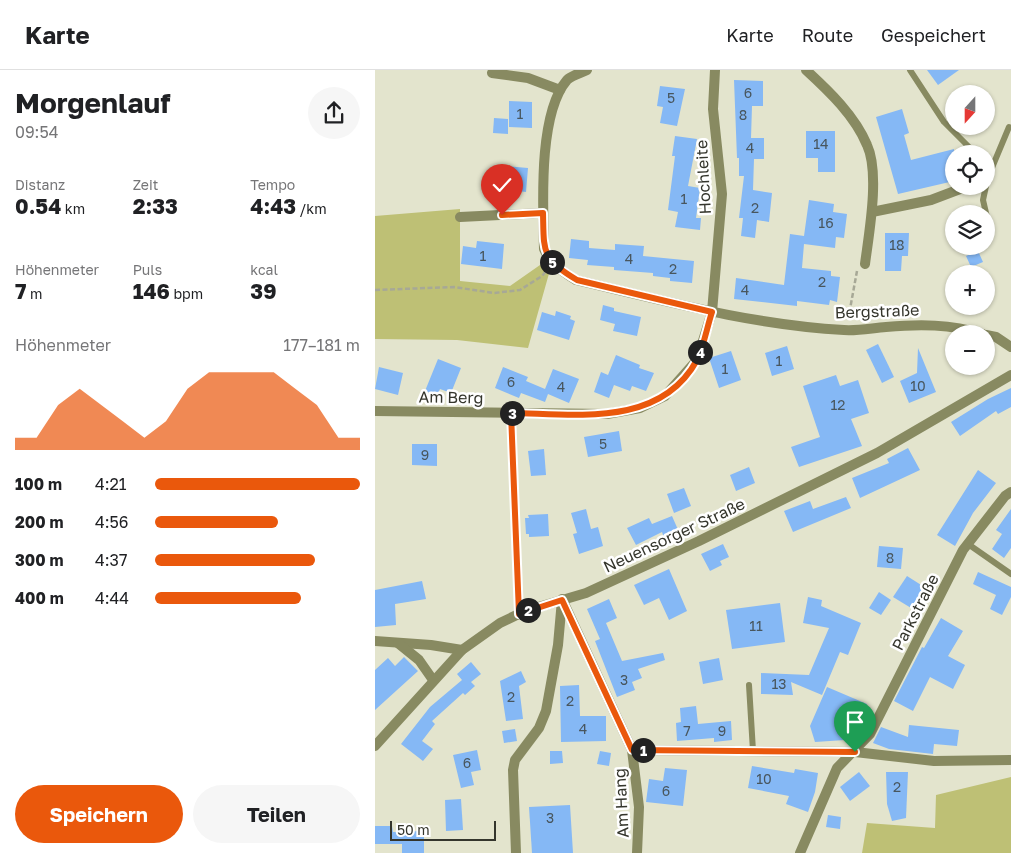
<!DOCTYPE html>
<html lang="de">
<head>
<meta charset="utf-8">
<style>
  :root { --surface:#fff; --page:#f6f6f6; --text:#202124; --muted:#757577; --line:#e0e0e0; --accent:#ea580c }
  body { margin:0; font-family:"Golos Text",sans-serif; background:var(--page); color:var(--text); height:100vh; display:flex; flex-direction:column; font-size:19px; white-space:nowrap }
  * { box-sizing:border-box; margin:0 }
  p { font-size:16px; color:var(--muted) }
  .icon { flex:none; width:28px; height:28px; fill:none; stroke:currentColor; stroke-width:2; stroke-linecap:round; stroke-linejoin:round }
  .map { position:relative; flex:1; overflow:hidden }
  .panel { display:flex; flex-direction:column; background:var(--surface); width:375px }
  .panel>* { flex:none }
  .needle { width:32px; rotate:201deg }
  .controls { position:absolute; left:570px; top:15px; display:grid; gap:10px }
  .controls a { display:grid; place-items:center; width:50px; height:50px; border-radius:50%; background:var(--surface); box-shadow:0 1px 4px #0004; font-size:25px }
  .scale { position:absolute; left:15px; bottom:12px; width:106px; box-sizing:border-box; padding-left:5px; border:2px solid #34352c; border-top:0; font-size:14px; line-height:18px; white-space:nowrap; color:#34352c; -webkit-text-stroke:4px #fff; paint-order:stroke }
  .pin { position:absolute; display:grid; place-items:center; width:42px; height:42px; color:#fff; margin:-51px -21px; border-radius:50% 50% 50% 0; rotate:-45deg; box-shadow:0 0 5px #0007 }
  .pin .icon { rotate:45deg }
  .km { position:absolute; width:25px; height:25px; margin:-12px; border-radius:50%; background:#222; color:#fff; font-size:14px; line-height:25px; text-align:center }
  .round { display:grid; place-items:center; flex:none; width:52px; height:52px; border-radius:26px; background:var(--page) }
  .summary { display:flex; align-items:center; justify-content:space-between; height:85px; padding:0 15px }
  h1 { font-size:28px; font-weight:700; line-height:38px }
  .stats { display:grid; grid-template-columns:repeat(3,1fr); gap:8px; height:85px; padding:5px 15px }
  .stats div { display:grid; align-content:center }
  .stats b { font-size:21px; font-weight:700 }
  .stats small { font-size:14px; font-weight:400 }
  .stats p { font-size:14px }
  .chart { height:140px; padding:10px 15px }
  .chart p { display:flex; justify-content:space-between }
  .chart svg { width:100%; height:90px; margin-top:5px; fill:var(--accent); opacity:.7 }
  .primary-button { display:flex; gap:10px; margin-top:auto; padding:10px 15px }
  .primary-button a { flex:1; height:58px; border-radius:30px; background:var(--accent); color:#fff; font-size:20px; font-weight:700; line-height:58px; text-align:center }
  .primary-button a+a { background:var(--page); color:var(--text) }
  ul { padding:0 15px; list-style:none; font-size:16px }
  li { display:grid; grid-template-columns:80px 60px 1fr; align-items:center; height:38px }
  li i { height:12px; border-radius:6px; background:var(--accent) }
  header { display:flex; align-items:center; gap:30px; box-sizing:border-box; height:70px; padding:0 25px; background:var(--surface); border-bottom:1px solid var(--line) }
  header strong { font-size:24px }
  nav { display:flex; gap:28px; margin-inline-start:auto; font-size:18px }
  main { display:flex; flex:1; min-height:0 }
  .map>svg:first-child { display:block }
  .green { fill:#bec075 }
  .building { fill:#85b8f5 }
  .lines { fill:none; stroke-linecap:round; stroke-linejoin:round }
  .path { stroke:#a7a896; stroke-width:2.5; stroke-dasharray:5 2.5; stroke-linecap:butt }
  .service { stroke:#888a61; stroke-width:6 }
  .minor { stroke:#888a61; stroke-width:10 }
  .route-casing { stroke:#fff; stroke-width:10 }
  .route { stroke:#ea580c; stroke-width:6 }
  .labels { text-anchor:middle; stroke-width:5; stroke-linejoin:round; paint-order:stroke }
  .number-label { font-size:14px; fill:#48565e }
  .street-label { font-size:16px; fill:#34352c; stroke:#fff }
</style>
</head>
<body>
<header>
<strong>Karte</strong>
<nav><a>Karte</a><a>Route</a><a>Gespeichert</a></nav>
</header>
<main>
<section class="panel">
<div class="summary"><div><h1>Morgenlauf</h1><p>09:54</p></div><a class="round"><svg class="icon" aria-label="share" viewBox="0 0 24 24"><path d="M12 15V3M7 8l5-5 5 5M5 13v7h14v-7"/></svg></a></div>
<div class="stats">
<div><p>Distanz</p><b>0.54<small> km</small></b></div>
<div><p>Zeit</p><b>2:33</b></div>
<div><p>Tempo</p><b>4:43<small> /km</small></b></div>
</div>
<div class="stats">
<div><p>Höhenmeter</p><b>7<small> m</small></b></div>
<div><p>Puls</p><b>146<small> bpm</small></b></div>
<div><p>kcal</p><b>39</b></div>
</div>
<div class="chart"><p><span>Höhenmeter</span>177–181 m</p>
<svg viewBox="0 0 160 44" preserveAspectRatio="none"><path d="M0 44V38L10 38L20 22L30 14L40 22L50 30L60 38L70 30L80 14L90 6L100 6L110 6L120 6L130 14L140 22L150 38L160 38V44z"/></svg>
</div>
<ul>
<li><b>100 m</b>4:21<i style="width:100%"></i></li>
<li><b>200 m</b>4:56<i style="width:60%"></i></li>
<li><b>300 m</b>4:37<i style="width:78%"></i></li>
<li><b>400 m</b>4:44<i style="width:71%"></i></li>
</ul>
<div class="primary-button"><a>Speichern</a><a>Teilen</a></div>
</section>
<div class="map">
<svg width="636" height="783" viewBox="0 0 636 783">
  <rect width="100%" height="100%" fill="#e3e4cd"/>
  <g class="green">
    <polygon points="85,139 85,211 135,216 165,195 175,200 153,278 82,270 0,269 0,146"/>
    <polygon points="636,707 636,783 487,783 492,753 560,758 561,725"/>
  </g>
  <g class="building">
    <polygon points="552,0 584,0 563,15"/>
    <polygon points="359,10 388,11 388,36 377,36 376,68 389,68 389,89 379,89 378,120 397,123 394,152 382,150 380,168 366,166 368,148 364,148 369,106 364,106 364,88 362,88"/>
    <polygon points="285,16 310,19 302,56 285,53 288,37 282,36"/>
    <polygon points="134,31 157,32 157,58 134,57"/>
    <polygon points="527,39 534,63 529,65 536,90 579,79 579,111 523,124 501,47"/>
    <polygon points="119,48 133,49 133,64 118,63"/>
    <polygon points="431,61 460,61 460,102 443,102 443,88 431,88"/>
    <polygon points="300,66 322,69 313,116 325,118 321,148 326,148 325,160 300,157 303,142 293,140 300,86 297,86"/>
    <polygon points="130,96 153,98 151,122 114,118 115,104 130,105"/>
    <polygon points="434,130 459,134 458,142 472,144 469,168 461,167 460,178 429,174 427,198 456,201 456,206 465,207 462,232 455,230 454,235 422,231 422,236 359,229 361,208 409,215 415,164 429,166"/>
    <polygon points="510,163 534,163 533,186 527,186 526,201 510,201"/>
    <polygon points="196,169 214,171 214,178 240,180 240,174 269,176 268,186 319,191 317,213 295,211 295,208 278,206 278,203 239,200 239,197 212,195 213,190 194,188"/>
    <polygon points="102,171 129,174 127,199 86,194 88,176 101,178"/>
    <polygon points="603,181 608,192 596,197 591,186"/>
    <polygon points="228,235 239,238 239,241 266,247 262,266 238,261 240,254 225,250"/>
    <polygon points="181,241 196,246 195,249 200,251 194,270 162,260 167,242 180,246"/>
    <polygon points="503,274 519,307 507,313 491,280"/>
    <polygon points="412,276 419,299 397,306 390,283"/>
    <polygon points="543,278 561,322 534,333 525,311 542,303"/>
    <polygon points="356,281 366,310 344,318 334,288"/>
    <polygon points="241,285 265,295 264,298 279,303 271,321 257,316 255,321 239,315 234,328 219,322 226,302 233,305"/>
    <polygon points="63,289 86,298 76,323 65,319 62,326 50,321"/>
    <polygon points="4,297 28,303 23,325 0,319"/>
    <polygon points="128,297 153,307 151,311 170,319 178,299 204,309 194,333 173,324 170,332 146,323 144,328 120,318"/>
    <polygon points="461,305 465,316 483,310 494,343 476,349 487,376 424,397 416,377 445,367 428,316"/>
    <polygon points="636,318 636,337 623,344 621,341 585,366 576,352 613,329"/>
    <polygon points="244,361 247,381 213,387 209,367"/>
    <polygon points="37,374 62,374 62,396 37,395"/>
    <polygon points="533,378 545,400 485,428 477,408 514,393 512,389"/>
    <polygon points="169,379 171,405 156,406 153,381"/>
    <polygon points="374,397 380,413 361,421 355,405"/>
    <polygon points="603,400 621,413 598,443 580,476 562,465"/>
    <polygon points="309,418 316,436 299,443 292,424"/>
    <polygon points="471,427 476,438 418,462 409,441 435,431 438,439"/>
    <polygon points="211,439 216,459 223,457 228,476 204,484 198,464 202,463 196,443"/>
    <polygon points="636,439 636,478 629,488 617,479 627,464 621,460"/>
    <polygon points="173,444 174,466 154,467 154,464 151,464 150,448 154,448 153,445"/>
    <polygon points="297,446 304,462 289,468 287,462 261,475 252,458 274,448 277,454"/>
    <polygon points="348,474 354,487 345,491 347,495 335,501 326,484"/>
    <polygon points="504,476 528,478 526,499 502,497"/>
    <polygon points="294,499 312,541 294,550 284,528 269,535 259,515"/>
    <polygon points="603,502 636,517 636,527 627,545 615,539 621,525 598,514"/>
    <polygon points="532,506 554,520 541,541 518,527"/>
    <polygon points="47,511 51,529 20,534 21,555 0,557 0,520"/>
    <polygon points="504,522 516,530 506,545 494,538"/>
    <polygon points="433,527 447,530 446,536 486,553 473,585 465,582 447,625 416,612 418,625 386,624 386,603 434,605 454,558 428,553"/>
    <polygon points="234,529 242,548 231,553 247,591 288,583 290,590 263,599 267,608 257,612 260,620 242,627 220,571 225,569 212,539"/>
    <polygon points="405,533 410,572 357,579 351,540"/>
    <polygon points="566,548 588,561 573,586 590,595 578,619 555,607 538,641 519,631 547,577 549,578"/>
    <polygon points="29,587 43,601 0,640 0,600 13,588 20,596"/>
    <polygon points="344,588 348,610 328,614 324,592"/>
    <polygon points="96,592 106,604 96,612 100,616 90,625 88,623 57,651 60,654 47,671 58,679 48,691 26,674 55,637 87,610 82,604"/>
    <polygon points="146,601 151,612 144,616 148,649 131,651 125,611"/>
    <polygon points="204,615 205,646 231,646 231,671 186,672 185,616"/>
    <polygon points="452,617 492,634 486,650 493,653 486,664 474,660 470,670 440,672 435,656"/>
    <polygon points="321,636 323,654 356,651 357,670 339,672 339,668 302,671 301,653 306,652 305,638"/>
    <polygon points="534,655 584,660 582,676 559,674 558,684 514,679 498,673 506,657 533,667"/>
    <polygon points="140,659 142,671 129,673 127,661"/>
    <polygon points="102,680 106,700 96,702 99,715 86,718 78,685"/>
    <polygon points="175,681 187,681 188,693 175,694"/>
    <polygon points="225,681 236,683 234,696 222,694"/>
    <polygon points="377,696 419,703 420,699 443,703 440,722 433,742 411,734 414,726 373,718"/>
    <polygon points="290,698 312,700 308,736 271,732 274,709 288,711"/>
    <polygon points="484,702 495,716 475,731 465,717"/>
    <polygon points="511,702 533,702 531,748 517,751 512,734"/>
    <polygon points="86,729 88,760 71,761 70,730"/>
    <polygon points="195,735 198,783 157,783 154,737"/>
    <polygon points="453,745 466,747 465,759 451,757"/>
    <polygon points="0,756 17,756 18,762 49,761 49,783 27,783 27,774 0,774"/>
  </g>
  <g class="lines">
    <g class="path">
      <polyline points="0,220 79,217 119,223 145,220 167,206 171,201"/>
      <polyline points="473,250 482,201"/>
      <polyline points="136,355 143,532"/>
    </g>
    <g class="service">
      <polyline points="535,0 569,52 601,84"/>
      <polyline points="611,112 634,57"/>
      <polyline points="611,116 608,130 614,156"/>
      <polyline points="593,474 636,504"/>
      <polyline points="374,615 378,681"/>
    </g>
    <g class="minor">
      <path d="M212,0C206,3 197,5 192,10C163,44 168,135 169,179C176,194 187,201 201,210C290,231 378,255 469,260C483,261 497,258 511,257C545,254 575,254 608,264"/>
      <path d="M431,0C454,21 480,46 492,75C505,103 494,163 490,194"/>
      <polyline points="117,3 153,8 185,20"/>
      <polyline points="611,110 612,110"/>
      <polyline points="497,142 556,130 593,116"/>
      <polyline points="85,147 168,143"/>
      <polyline points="611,265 621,267 636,277"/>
      <polyline points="0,341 232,344 265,338 290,326 322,290 337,242 347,124 338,39 340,0"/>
      <polyline points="187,529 257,680 480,682 559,691 636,690"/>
      <polyline points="0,571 56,575 87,580"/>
      <polyline points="23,573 44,590 58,610"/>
      <polyline points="0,676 87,580 125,553 150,541 211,523 324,471 502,383 636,305"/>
      <polyline points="257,680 264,737 262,783"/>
      <polyline points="141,783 138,700 140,690 164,658 171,641 183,575 187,530"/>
      <polyline points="425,783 462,698 495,664 588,480 630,426 636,422"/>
    </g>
  </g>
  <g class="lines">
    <g class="route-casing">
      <path id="route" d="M127,145L168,143C169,182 166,189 202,210L337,242C332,257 329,276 322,290C285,358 200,344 136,343L144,544L187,530L257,680L480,682"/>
    </g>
    <use href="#route" class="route"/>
  </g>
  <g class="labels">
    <g class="number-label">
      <text x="373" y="28">6</text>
      <text x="296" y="33">5</text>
      <text x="145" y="49">1</text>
      <text x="368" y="50">8</text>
      <text x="446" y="79">14</text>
      <text x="375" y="83">4</text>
      <text x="309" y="134">1</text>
      <text x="380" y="143">2</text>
      <text x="451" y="158">16</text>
      <text x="522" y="180">18</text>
      <text x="108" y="191">1</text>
      <text x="254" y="194">4</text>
      <text x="298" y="204">2</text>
      <text x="447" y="217">2</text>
      <text x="370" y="225">4</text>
      <text x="404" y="296">1</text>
      <text x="350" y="304">1</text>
      <text x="136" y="317">6</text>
      <text x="543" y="321">10</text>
      <text x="186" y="322">4</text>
      <text x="463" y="340">12</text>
      <text x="228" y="379">5</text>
      <text x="50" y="390">9</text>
      <text x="515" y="493">8</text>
      <text x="381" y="561">11</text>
      <text x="249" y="615">3</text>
      <text x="404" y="619">13</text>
      <text x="136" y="632">2</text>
      <text x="195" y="636">2</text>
      <text x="208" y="664">4</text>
      <text x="312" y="666">7</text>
      <text x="347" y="666">9</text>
      <text x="92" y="698">6</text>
      <text x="389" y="714">10</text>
      <text x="522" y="722">2</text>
      <text x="291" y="726">6</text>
      <text x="175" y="753">3</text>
    </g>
    <g class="street-label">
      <text transform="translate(328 107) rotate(-93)" y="6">Hochleite</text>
      <text transform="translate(502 241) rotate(-2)" y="6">Bergstraße</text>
      <text transform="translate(76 327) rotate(1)" y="6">Am Berg</text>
      <text transform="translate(299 465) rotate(-25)" y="6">Neuensorger Straße</text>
      <text transform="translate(540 542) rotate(-63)" y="6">Parkstraße</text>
      <text transform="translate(246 733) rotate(-93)" y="6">Am Hang</text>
    </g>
  </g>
</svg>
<div class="controls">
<a><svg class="needle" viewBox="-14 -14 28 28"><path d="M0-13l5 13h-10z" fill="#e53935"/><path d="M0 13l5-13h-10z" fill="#757577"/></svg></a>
<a><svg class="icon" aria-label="locate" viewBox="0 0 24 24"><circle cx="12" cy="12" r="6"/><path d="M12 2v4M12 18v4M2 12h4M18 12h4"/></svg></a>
<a><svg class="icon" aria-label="layers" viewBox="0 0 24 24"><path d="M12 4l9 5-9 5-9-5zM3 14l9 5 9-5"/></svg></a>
<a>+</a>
<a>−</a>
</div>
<div class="scale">50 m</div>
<div class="pin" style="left:480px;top:682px;background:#1e9e55"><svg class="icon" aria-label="arrive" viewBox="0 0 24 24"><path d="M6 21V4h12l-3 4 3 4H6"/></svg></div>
<div class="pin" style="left:127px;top:145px;background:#d93025"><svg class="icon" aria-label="check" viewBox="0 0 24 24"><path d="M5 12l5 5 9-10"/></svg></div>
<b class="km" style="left:268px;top:680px">1</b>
<b class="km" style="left:153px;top:540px">2</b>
<b class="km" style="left:137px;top:343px">3</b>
<b class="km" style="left:325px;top:282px">4</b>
<b class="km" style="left:177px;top:192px">5</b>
</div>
</main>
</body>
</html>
